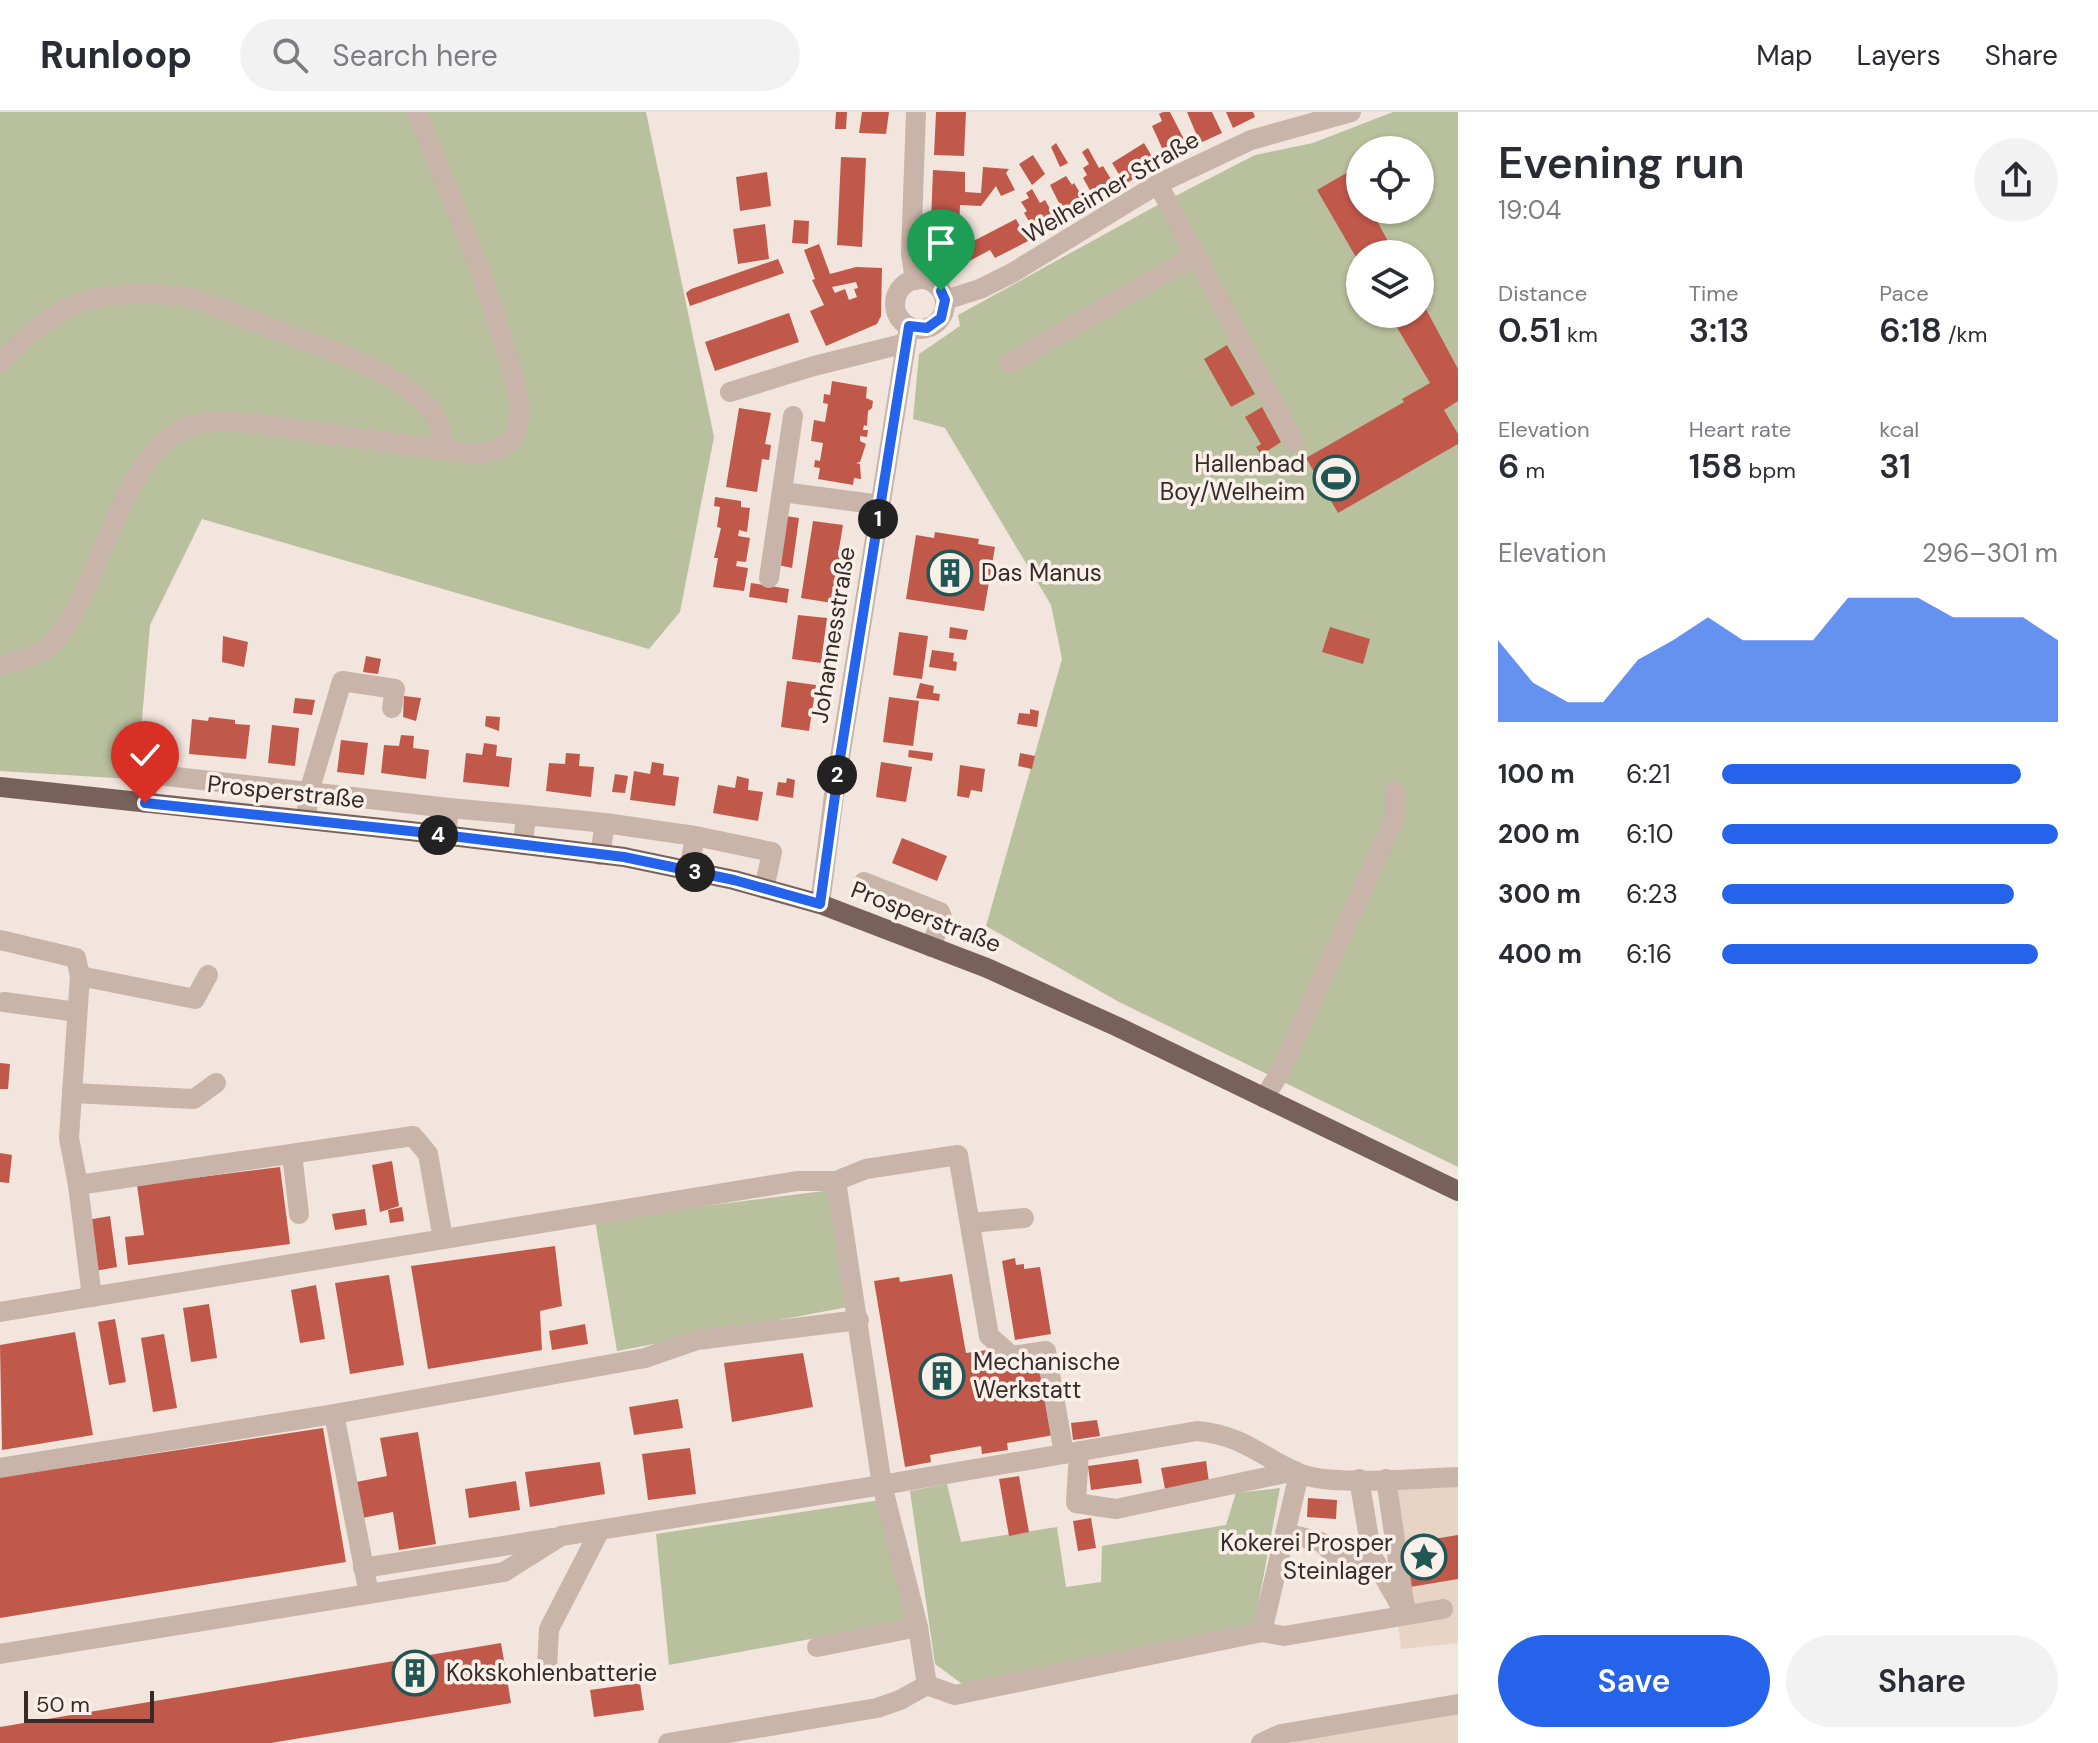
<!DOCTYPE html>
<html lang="en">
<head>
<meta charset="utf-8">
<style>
  :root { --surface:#fff; --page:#f2f2f3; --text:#2b2b33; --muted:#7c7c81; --line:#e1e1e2; --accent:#2563eb }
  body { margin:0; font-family:"DM Sans",sans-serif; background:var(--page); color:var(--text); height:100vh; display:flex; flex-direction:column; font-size:30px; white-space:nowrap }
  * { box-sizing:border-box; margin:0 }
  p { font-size:26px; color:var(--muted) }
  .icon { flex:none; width:44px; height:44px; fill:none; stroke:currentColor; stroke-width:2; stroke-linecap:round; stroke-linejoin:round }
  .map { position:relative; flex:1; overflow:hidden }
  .panel { display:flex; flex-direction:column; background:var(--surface); width:640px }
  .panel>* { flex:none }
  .controls { position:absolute; left:1346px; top:24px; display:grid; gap:16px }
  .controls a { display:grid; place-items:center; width:88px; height:88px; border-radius:50%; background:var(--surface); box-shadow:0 2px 6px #0004; font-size:40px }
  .scale { position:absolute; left:24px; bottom:20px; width:130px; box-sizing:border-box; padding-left:8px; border:4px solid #362b29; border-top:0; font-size:22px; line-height:28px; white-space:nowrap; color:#362b29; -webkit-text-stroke:6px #f9f0e9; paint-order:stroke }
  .pin { position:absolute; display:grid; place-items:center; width:68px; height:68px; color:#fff; margin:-82px -34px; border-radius:50% 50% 50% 0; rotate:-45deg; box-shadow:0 0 8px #0007 }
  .pin .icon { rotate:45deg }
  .km { position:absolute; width:40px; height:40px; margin:-20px; border-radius:50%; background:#222; color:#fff; font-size:22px; line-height:40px; text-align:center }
  .round { display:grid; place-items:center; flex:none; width:84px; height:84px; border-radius:42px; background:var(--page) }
  .overview { display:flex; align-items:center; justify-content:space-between; height:136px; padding:0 40px }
  h1 { font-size:44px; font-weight:600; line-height:60px }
  .metrics { display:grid; grid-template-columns:repeat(3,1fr); gap:12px; height:136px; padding:8px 40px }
  .metrics div { display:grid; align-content:center }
  .metrics b { font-size:34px; font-weight:600 }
  .metrics small { font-size:22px; font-weight:400 }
  .metrics p { font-size:22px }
  .chart { height:224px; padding:16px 40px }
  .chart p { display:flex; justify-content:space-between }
  .chart svg { width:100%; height:144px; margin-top:8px; fill:var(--accent); opacity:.7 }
  .button { display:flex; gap:16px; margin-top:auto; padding:16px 40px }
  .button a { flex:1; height:92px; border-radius:48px; background:var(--accent); color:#fff; font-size:32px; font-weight:600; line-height:92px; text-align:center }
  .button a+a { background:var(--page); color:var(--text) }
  ul { padding:0 40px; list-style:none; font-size:26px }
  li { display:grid; grid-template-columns:128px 96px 1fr; align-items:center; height:60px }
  li i { height:20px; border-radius:10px; background:var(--accent) }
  header { display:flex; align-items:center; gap:48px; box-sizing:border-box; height:112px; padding:0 40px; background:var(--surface); border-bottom:2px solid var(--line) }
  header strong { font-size:38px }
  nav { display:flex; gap:44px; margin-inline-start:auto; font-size:28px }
  .search { width:560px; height:72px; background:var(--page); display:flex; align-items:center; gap:20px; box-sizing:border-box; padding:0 28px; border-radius:44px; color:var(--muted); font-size:30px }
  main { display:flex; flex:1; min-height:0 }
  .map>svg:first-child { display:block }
  .green { fill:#b8c09d; fill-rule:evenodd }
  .plaza { fill:#e8d4c5 }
  .building { fill:#c1594b; fill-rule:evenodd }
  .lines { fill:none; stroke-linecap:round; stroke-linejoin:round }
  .minor { stroke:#c9b4a9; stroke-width:20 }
  .major { stroke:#78615a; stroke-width:20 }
  .route-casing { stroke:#fff; stroke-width:16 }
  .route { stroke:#2563eb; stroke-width:10 }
  .labels { text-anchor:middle; stroke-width:7; stroke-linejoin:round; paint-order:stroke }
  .street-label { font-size:24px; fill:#362b29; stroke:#f9f0e9 }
  .poi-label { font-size:24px; fill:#362b29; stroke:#f9f0e9; text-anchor:start }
</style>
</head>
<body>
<header>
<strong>Runloop</strong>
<div class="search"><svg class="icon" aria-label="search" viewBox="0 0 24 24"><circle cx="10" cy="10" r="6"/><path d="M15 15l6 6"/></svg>Search here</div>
<nav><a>Map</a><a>Layers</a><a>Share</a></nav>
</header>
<main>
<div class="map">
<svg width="1458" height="1631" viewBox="0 0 1458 1631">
  <rect width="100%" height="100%" fill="#f1e5dd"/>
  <g class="green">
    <polygon points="0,0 646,0 714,325 680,500 649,537 202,407 150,513 141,619 141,657 132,667 0,659"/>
    <path d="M1393,0H1458V1055L1119,890L986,814L1062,547L1051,493L945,316L913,307L919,242L960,214L958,203L1154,95L1255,43L1313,31ZM1360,38H1420V98H1360ZM1360,142H1420V202H1360Z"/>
    <polygon points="832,1078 853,1194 617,1239 595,1108"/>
    <polygon points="947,1372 961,1430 1057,1415 1066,1475 1101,1470 1102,1434 1226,1413 1236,1381 1280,1376 1254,1515 965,1574 935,1552 910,1379"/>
    <polygon points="887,1387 908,1509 669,1553 656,1422"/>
  </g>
  <g class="plaza">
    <polygon points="1381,1360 1458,1360 1458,1531 1401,1537"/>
    <polygon points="1458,1597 1458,1631 1294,1631 1293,1624"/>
  </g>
  <g class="building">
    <polygon points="836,0 847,0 846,17 835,17"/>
    <polygon points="862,0 889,0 886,22 859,21"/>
    <polygon points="936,0 966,0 964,44 934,43"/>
    <polygon points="1163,0 1170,0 1189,37 1167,47 1152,14 1162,9 1159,2"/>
    <polygon points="1187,0 1212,0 1222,21 1200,31"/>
    <polygon points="1226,0 1253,0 1255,5 1233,16"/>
    <polygon points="1056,31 1068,51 1060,55 1051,35"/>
    <polygon points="1144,31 1157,53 1125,72 1112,51"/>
    <polygon points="1088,36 1099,56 1103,54 1117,77 1096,89 1083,66 1087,63 1083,56 1089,52 1082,40"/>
    <polygon points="1033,43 1045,62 1032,73 1019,52"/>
    <polygon points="841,45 866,46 862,135 837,133"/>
    <polygon points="983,55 1009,57 1006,61 1015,78 1001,84 996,74 981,94 960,93 958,137 1016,107 1028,129 995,146 990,138 962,153 949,153 950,137 930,136 933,58 965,60 965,80 981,81"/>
    <polygon points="1350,59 1360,76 1360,98 1371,98 1395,142 1360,142 1360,152 1317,78"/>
    <polygon points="767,60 771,94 740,99 736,65"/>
    <polygon points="1066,64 1072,73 1074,71 1088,94 1067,107 1050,73"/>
    <polygon points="1032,77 1040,91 1045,88 1058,111 1038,124 1024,101 1027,99 1021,90 1029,86 1026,81"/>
    <polygon points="794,108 809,109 808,132 792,131"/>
    <polygon points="765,112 769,147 738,152 733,117"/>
    <path d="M819,132L830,162L856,155L882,156L881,204L877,212L826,234L810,199L824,193L812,168L815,167L804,138ZM856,170L858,176L854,177L857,185L849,188L845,177L835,181L832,175Z"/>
    <polygon points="778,147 784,161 690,194 686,181 691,177"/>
    <polygon points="1420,186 1458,257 1458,289 1444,298 1458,322 1458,332 1338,401 1306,346 1404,290 1402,287 1430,271 1389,202 1420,202"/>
    <polygon points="789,201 799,230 715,259 705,230"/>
    <polygon points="1227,233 1255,282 1231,295 1204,247"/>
    <polygon points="832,269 867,275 866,286 873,289 872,296 868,299 867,314 864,313 863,318 868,318 867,325 860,324 860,329 866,332 860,350 856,351 860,352 861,367 854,366 853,373 818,367 820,356 814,355 815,348 820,349 823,331 811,329 814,308 825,310 828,292 823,291 824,282 830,283"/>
    <polygon points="1262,295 1281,330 1261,343 1256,335 1261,332 1245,305"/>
    <polygon points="739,296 771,301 765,332 771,333 769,348 762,347 757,380 726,375"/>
    <polygon points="715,385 741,389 741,395 750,396 747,420 739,418 738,424 750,426 746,450 737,449 736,454 748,456 744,479 713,475 718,446 714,446 721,416 717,415 720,395 714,394"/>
    <polygon points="785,404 799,406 792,456 778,453"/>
    <polygon points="813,409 843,413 838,443 847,444 845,461 837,460 832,491 801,486"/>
    <polygon points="935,420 979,427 978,432 995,435 984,499 906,487 916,423 934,426"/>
    <polygon points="751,471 789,477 787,491 749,485"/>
    <polygon points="798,503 827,506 821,551 792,547"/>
    <polygon points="950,515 968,518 966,528 949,526"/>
    <polygon points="1330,515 1370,527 1363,552 1322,540"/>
    <polygon points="899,520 928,524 922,567 893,563"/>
    <polygon points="223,524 248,530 244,555 222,550"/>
    <polygon points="932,538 954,541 953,549 957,550 956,559 929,555"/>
    <polygon points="366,544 381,547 378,562 363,560"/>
    <polygon points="787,569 816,573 809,619 781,615"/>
    <polygon points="920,571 934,574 933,581 940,582 939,589 916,586"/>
    <polygon points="404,584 421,586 416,609 403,605"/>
    <polygon points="889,585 919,589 913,634 883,630"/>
    <polygon points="295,586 315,588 312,603 293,601"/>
    <polygon points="1030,597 1039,599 1037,615 1017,612 1019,601 1030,602"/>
    <polygon points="486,604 500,605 499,619 485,614"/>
    <polygon points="209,605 235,608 235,612 250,613 246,647 189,642 192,607 208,609"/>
    <polygon points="272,613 299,616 295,654 268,651"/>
    <polygon points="401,623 414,624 413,636 429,638 426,667 381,661 384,633 399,634"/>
    <polygon points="341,628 368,631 364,663 337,660"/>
    <polygon points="484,631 497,633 496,644 512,646 509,675 463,670 466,641 482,643"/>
    <polygon points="909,638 933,641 932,649 908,645"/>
    <polygon points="566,641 580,642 579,654 594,655 591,685 546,679 549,651 565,652"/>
    <polygon points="1020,641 1035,644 1032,657 1018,654"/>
    <polygon points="652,650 664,652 663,663 679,665 675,694 630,688 634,659 650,662"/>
    <polygon points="881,650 912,655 906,690 876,685"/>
    <polygon points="960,653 985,657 982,680 971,678 969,686 957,684"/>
    <polygon points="615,662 628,664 625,681 612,680"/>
    <polygon points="737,664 749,667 748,678 763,680 758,709 713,701 718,673 735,676"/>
    <polygon points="787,666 795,668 793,686 776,683 778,670 786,671"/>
    <polygon points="902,726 947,744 937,769 892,751"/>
    <polygon points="0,951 10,952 8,977 0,977"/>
    <polygon points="0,1041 12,1043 9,1071 0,1070"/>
    <polygon points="392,1049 399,1094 380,1100 372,1053"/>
    <polygon points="280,1055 290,1132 128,1153 125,1125 144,1123 137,1073"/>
    <polygon points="402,1095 404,1109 390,1111 388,1098"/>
    <polygon points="365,1097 367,1113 335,1118 332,1102"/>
    <polygon points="110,1104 117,1155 95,1159 87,1108"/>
    <polygon points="555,1134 562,1194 540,1199 542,1238 428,1257 411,1154"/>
    <polygon points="1015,1146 1016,1153 1024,1152 1024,1157 1040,1155 1051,1222 1015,1228 1002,1149"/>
    <polygon points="952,1162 966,1241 987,1238 998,1259 1042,1252 1054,1323 1007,1331 1008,1338 982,1342 981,1334 930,1343 931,1350 905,1355 874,1169 899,1165 900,1170"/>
    <polygon points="389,1163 404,1253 350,1262 335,1171"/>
    <polygon points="316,1173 325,1227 300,1231 291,1178"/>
    <polygon points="209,1192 217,1246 191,1250 183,1196"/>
    <polygon points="115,1207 126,1270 109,1273 98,1210"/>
    <polygon points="585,1212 588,1232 552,1238 549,1219"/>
    <polygon points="75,1220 93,1323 2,1338 0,1233"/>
    <polygon points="164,1222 177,1296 153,1300 141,1226"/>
    <polygon points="803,1241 813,1295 732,1310 724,1251"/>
    <polygon points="678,1287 683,1316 634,1323 629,1295"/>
    <polygon points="1097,1308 1100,1324 1073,1328 1071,1311"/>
    <polygon points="323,1316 346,1450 0,1506 0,1365"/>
    <polygon points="418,1320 436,1432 399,1438 393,1400 362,1406 356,1370 387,1364 380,1326"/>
    <polygon points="690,1336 696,1382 648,1388 642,1342"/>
    <polygon points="1138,1347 1142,1371 1091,1378 1088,1354"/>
    <polygon points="1206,1349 1209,1370 1165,1377 1161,1356"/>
    <polygon points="600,1350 605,1382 530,1395 525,1360"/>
    <polygon points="1019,1364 1029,1420 1009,1424 999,1367"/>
    <polygon points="516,1369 520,1398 469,1406 465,1377"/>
    <polygon points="1308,1386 1337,1388 1336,1407 1307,1405"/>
    <polygon points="1091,1406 1096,1436 1078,1439 1073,1409"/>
    <polygon points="1458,1423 1458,1467 1410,1475 1403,1432"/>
    <polygon points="501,1531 511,1591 271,1631 0,1631 0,1615"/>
    <polygon points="640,1571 644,1598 594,1605 590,1578"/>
  </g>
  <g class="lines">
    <g class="minor">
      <polyline points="1158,72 1294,330"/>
      <circle cx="920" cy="192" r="25"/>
      <polyline points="915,168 911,142 916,0"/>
      <polyline points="945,188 980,177 1012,161 1158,72 1251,28 1351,0"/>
      <polyline points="1010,251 1196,143"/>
      <path d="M0,252C33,218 57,193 105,185C130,181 159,181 184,185C211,190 239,204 265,214C314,233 404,258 435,304C442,314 443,326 444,338L479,342L497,338L513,327L518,313L520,296L512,257L481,160L417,0"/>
      <polyline points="730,280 814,254 906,231"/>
      <polyline points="782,380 881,393"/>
      <polyline points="769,466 793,304"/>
      <path d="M0,554C15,549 39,544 51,533C102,483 119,333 195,313C226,305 273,314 305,319C351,325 398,332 444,338"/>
      <polyline points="145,691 149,662 449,696"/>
      <polyline points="306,708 309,680 342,569 395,577 392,596"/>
      <polyline points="446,724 449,696 526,703"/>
      <polyline points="523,733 526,703 605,711"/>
      <polyline points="600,743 605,711 695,724"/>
      <polyline points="689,759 695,724 772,740 764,777"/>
      <polyline points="864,770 940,800 942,805 931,835"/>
      <polyline points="820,792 834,683 909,214"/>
      <polyline points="0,828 76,846 80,864"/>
      <polyline points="4,890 77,900"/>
      <polyline points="72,981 194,987 216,971"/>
      <polyline points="1264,986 1281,959 1396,703 1395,679"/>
      <polyline points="292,1042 299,1102"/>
      <polyline points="78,1073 69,1026 80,864 195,887 208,863"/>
      <polyline points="971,1111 1024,1106"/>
      <polyline points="92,1185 78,1073 413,1024 428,1042 443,1127"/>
      <polyline points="0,1200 797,1069 836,1069"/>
      <polyline points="334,1302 645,1246 697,1228 859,1208"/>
      <polyline points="1079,1339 1076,1391 1116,1397 1295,1359"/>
      <polyline points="1064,1342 1046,1239 1012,1244 989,1224 958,1043 866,1057 836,1069 882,1373 918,1515 927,1573 955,1583 1262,1520 1299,1362"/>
      <polyline points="0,1356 334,1302 369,1482"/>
      <polyline points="1386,1367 1406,1503"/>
      <polyline points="1285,1421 1321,1430 1341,1449 1356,1449 1372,1444 1359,1367"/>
      <polyline points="1372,1444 1400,1493"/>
      <polyline points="363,1456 553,1426"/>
      <polyline points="1262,1520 1284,1524 1443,1497"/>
      <polyline points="817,1535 918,1515"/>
      <path d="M0,1542L504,1460L561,1424L882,1373L1197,1319C1242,1323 1260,1344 1298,1361C1331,1375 1419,1366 1458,1365"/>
      <polyline points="547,1556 549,1517 600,1418"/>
      <polyline points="668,1631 877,1596 900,1588 927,1573"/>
      <polyline points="1261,1631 1281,1622 1458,1592"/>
    </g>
    <polyline class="major" points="0,675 410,719 624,745 734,768 820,792 987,856 1118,915 1458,1079"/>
  </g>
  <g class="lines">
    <g class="route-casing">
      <polyline id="route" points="145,691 410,719 624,745 734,768 820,792 841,640 909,214 927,216 941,206 945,188 941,179"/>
    </g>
    <use href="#route" class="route"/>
  </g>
  <defs>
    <g id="stadium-ring" transform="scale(2.3)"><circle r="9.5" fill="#f9f0e9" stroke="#205653" stroke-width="1.5"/><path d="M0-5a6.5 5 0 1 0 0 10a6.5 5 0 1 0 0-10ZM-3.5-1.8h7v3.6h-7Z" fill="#205653"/></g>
    <g id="building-ring" transform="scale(2.3)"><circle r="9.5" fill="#f9f0e9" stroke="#205653" stroke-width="1.5"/><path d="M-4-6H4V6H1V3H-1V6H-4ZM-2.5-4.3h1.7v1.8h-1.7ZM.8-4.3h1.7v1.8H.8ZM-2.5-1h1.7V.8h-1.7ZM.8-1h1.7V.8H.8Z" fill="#205653"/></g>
    <g id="sight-ring" transform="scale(2.3)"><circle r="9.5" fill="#f9f0e9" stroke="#205653" stroke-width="1.5"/><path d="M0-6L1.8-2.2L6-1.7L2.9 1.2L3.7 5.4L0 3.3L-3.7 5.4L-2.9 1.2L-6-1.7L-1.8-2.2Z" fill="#205653"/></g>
  </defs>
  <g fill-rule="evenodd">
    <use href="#stadium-ring" x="1336" y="366"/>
    <use href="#building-ring" x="950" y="461"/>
    <use href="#building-ring" x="942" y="1264"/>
    <use href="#sight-ring" x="1424" y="1445"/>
    <use href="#building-ring" x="415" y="1561"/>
  </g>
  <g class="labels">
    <g class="street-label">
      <text transform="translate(1111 75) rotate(-30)" y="8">Welheimer Straße</text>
      <text transform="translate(833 523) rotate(-81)" y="8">Johannesstraße</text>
      <text transform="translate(286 680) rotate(6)" y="8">Prosperstraße</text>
      <text transform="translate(926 805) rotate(21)" y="8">Prosperstraße</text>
    </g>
    <g class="poi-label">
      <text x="1305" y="360" text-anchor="end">Hallenbad<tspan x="1305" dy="28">Boy/Welheim</tspan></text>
      <text x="981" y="469">Das Manus</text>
      <text x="973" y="1258">Mechanische<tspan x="973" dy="28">Werkstatt</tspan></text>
      <text x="1393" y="1439" text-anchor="end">Kokerei Prosper<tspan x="1393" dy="28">Steinlager</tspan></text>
      <text x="446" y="1569">Kokskohlenbatterie</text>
    </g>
  </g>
</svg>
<div class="controls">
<a><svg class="icon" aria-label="locate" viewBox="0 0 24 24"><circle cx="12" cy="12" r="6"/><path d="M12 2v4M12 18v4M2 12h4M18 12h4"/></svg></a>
<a><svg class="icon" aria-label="layers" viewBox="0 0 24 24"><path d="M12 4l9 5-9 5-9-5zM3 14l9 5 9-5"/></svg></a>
</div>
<div class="scale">50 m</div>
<div class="pin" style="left:941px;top:179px;background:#1e9e55"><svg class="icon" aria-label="arrive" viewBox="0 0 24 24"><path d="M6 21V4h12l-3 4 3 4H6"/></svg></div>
<div class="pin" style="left:145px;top:691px;background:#d93025"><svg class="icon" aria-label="check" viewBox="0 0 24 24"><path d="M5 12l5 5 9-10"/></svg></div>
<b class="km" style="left:878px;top:407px">1</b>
<b class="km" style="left:837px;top:663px">2</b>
<b class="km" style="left:695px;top:760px">3</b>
<b class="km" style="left:438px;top:723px">4</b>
</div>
<section class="panel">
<div class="overview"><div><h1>Evening run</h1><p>19:04</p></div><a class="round"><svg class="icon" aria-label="share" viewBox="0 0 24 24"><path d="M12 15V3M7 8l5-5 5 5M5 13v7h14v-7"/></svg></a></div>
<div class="metrics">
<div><p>Distance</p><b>0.51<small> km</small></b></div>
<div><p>Time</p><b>3:13</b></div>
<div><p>Pace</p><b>6:18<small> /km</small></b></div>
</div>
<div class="metrics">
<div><p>Elevation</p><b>6<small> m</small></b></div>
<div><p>Heart rate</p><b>158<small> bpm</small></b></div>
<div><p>kcal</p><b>31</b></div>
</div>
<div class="chart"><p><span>Elevation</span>296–301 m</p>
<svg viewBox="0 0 160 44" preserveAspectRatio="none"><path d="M0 44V19L10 32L20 38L30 38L40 25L50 19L60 12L70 19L80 19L90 19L100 6L110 6L120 6L130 12L140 12L150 12L160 19V44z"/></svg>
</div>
<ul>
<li><b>100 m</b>6:21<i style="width:89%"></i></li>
<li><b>200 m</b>6:10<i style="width:100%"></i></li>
<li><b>300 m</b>6:23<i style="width:87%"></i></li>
<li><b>400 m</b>6:16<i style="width:94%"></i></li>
</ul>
<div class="button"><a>Save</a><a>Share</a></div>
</section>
</main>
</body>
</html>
